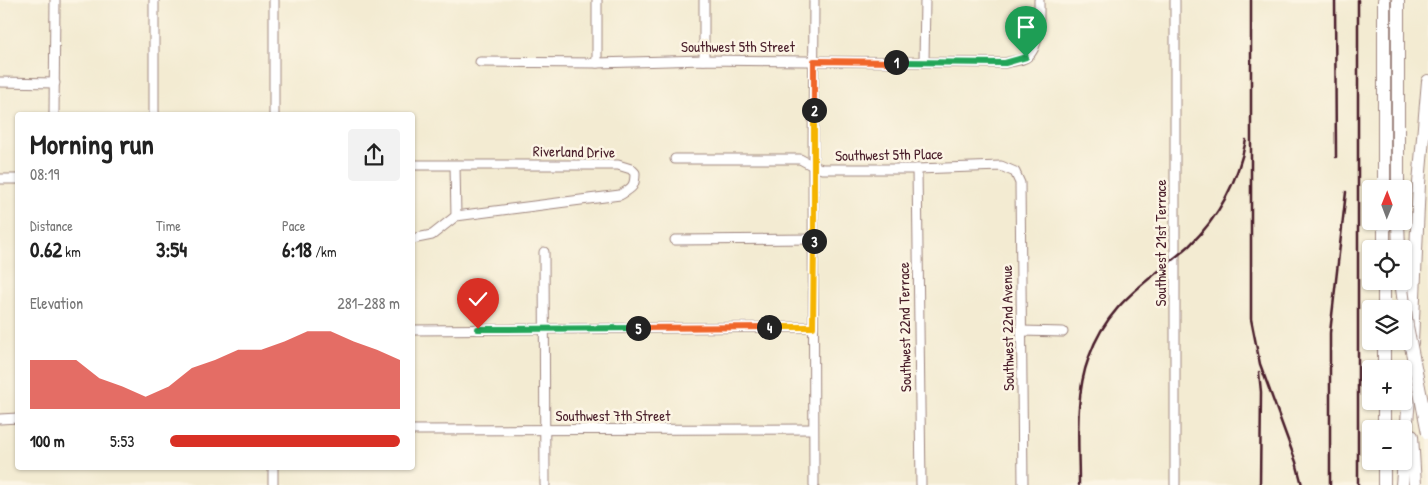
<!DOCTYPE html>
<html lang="en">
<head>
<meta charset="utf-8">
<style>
  :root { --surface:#fff; --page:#f2f2f2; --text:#222; --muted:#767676; --accent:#d93025 }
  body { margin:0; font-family:"Patrick Hand",sans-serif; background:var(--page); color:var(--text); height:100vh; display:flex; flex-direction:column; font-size:19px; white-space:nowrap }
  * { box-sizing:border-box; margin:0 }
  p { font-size:16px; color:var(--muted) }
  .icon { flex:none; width:28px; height:28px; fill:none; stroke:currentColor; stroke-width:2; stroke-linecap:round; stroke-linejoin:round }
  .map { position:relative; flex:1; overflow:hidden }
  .drawer { position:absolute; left:15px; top:112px; width:400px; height:358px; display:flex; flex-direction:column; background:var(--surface); border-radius:5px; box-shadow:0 1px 4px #0004 }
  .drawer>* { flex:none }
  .needle { width:32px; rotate:1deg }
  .fabs { position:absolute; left:1362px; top:180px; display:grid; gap:10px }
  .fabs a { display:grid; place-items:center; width:50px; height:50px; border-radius:5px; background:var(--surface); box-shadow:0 1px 4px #0004; font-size:25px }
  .pin { position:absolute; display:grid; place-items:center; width:42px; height:42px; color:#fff; margin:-51px -21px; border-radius:50% 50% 50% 0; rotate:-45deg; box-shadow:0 0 5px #0007 }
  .pin .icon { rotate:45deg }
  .km { position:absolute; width:25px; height:25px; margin:-12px; border-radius:50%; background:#222; color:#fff; font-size:14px; line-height:25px; text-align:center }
  .round { display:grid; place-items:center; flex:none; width:52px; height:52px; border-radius:5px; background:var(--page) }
  .overview { display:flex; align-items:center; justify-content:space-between; height:85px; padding:0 15px }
  h1 { font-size:28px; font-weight:800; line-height:38px }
  .figures { display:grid; grid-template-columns:repeat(3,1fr); gap:8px; height:85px; padding:5px 15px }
  .figures div { display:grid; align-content:center }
  .figures b { font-size:21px; font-weight:800 }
  .figures small { font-size:14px; font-weight:400 }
  .figures p { font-size:14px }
  .chart { height:140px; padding:10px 15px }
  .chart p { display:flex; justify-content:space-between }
  .chart svg { width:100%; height:90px; margin-top:5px; fill:var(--accent); opacity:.7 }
  ul { padding:0 15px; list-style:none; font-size:16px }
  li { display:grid; grid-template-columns:80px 60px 1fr; align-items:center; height:38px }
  li i { height:12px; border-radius:6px; background:var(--accent) }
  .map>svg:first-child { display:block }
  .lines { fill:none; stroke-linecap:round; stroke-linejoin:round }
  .minor-casing { stroke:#9e857e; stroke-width:11 }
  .highway-casing { stroke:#9e857e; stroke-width:14 }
  .minor { stroke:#fff; stroke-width:9 }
  .highway { stroke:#fff; stroke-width:12 }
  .rail { stroke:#4a1f2b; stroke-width:2.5 }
  .highway-bridge-casing { stroke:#9e857e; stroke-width:14; stroke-linecap:butt }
  .highway-bridge { stroke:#fff; stroke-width:12 }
  .split-1-casing { stroke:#fff; stroke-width:10 }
  .split-2-casing { stroke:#fff; stroke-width:10 }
  .split-3-casing { stroke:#fff; stroke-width:10 }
  .split-4-casing { stroke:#fff; stroke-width:10 }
  .split-5-casing { stroke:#fff; stroke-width:10 }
  .split-6-casing { stroke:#fff; stroke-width:10 }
  .split-7-casing { stroke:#fff; stroke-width:10 }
  .split-1 { stroke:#22a559; stroke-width:6 }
  .split-2 { stroke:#f0652b; stroke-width:6 }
  .split-3 { stroke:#f5b400; stroke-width:6 }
  .split-4 { stroke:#f5b400; stroke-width:6 }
  .split-5 { stroke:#f0652b; stroke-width:6 }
  .split-6 { stroke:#22a559; stroke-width:6 }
  .split-7 { stroke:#22a559; stroke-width:6 }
  .labels { text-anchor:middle; stroke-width:5; stroke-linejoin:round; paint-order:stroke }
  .street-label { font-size:15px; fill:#4a1f2b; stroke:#fcf5e5 }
</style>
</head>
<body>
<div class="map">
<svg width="1428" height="485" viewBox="0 0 1428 485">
  <rect width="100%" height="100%" fill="#fcf5e5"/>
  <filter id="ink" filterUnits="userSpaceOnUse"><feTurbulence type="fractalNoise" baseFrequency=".02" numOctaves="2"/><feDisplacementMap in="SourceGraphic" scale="10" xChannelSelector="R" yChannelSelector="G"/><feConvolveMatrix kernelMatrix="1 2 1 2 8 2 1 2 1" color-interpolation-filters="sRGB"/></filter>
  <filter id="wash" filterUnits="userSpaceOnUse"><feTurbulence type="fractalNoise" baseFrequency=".0096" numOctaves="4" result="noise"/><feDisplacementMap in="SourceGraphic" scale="20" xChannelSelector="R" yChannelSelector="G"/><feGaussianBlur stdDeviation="1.12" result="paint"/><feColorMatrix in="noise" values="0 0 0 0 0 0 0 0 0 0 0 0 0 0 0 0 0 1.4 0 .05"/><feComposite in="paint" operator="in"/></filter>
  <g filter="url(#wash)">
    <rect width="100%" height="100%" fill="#f3ebd2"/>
  </g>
  <g filter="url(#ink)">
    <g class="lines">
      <g class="minor-casing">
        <g id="minor">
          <polyline points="814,0 813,166 814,485"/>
          <polyline points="1175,0 1175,485"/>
          <polyline points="704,60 704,0"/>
          <path d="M480,62L597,63L704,60L1005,63C1011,61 1020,61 1025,58C1041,50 1039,15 1039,0"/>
          <polyline points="924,62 925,0"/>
          <polyline points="597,63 597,0"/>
          <polyline points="0,82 55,83"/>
          <polyline points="54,115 55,0"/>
          <polyline points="154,115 154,0"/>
          <polyline points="274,115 274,0"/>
          <polyline points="675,159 800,159 813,166 822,169 917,169 1001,166 1015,172 1020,183 1023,485"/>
          <path d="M412,165H618L631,169L635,173C635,187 632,188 620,195L456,216L432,235L412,239"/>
          <polyline points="455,166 456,216"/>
          <polyline points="917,169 921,485"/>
          <polyline points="0,179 18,179"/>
          <polyline points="675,240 814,239"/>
          <polyline points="544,252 545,485"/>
          <polyline points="412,330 813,327"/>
          <polyline points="1022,331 1063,332"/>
          <polyline points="0,419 18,418"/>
          <polyline points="412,430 813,429"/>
          <polyline points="273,485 273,468"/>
        </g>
      </g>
      <g class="highway-casing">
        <g id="highway">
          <polyline points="1398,0 1398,189"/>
          <polyline points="1384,189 1384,0"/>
          <polyline points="1398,221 1399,249"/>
          <polyline points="1384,249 1384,221"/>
          <polyline points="1384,309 1384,281"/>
          <polyline points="1412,343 1419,183 1428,81"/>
          <polyline points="1384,369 1384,341"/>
          <polyline points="1384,429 1384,401"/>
          <polyline points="1412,436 1415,485"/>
          <polyline points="1404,457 1412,363"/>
          <polyline points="1384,485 1384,461"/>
          <polyline points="1402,485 1404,461"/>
        </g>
      </g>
      <use href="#minor" class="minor"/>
      <use href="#highway" class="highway"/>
      <g class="rail">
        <polyline points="1251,0 1251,319 1260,364 1296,462 1302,485"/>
        <polyline points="1335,0 1336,157"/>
        <polyline points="1259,372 1261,392 1260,485"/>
        <path d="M1079,485C1079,443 1074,397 1089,357C1103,317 1128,295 1160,270C1169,262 1180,254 1189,246C1219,217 1238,180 1246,140"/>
        <polyline points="1330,485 1330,333 1346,192"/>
        <polyline points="1358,485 1358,0"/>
      </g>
      <g class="highway-bridge-casing">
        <polyline id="highway-bridge" points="1401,281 1407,326 1428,433"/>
      </g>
      <use href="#highway-bridge" class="highway-bridge"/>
    </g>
  </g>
  <g class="lines" filter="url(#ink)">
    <g class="split-1-casing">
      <polyline id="split-1" points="896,62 1005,63 1026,57"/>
    </g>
    <g class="split-2-casing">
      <polyline id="split-2" points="814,110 814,61 896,62"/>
    </g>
    <g class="split-3-casing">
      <polyline id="split-3" points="814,110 814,241"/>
    </g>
    <g class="split-4-casing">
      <polyline id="split-4" points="769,327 813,327 814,241"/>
    </g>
    <g class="split-5-casing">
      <polyline id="split-5" points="638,328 769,327"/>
    </g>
    <g class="split-6-casing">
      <polyline id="split-6" points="507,329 638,328"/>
    </g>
    <g class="split-7-casing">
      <polyline id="split-7" points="478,329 507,329"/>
    </g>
    <use href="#split-1" class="split-1"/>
    <use href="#split-2" class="split-2"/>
    <use href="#split-3" class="split-3"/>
    <use href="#split-4" class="split-4"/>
    <use href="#split-5" class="split-5"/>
    <use href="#split-6" class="split-6"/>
    <use href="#split-7" class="split-7"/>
  </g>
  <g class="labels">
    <g class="street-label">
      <text x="738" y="52">Southwest 5th Street</text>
      <text transform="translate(574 152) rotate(1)" y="5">Riverland Drive</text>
      <text transform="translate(889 155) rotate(-1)" y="5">Southwest 5th Place</text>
      <text transform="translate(1161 243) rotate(-90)" y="5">Southwest 21st Terrace</text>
      <text transform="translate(905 327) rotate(-91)" y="5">Southwest 22nd Terrace</text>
      <text transform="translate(1008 328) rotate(-91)" y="5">Southwest 22nd Avenue</text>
      <text x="613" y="421">Southwest 7th Street</text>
    </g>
  </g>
</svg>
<div class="fabs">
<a><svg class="needle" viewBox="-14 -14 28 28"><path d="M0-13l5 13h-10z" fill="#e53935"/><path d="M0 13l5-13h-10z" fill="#767676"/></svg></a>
<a><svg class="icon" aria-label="locate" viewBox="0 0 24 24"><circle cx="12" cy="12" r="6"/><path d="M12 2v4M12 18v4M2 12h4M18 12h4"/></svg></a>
<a><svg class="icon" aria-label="layers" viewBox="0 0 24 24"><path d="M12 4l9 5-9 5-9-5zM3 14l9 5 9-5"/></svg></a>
<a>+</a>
<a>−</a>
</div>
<div class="pin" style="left:1026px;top:57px;background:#1e9e55"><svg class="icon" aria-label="arrive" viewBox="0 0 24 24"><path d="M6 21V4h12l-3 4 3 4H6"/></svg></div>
<div class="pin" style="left:478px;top:329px;background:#d93025"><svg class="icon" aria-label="check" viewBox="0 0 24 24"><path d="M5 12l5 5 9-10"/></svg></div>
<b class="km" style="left:896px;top:62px">1</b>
<b class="km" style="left:814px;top:110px">2</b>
<b class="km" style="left:814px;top:241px">3</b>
<b class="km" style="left:769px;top:327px">4</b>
<b class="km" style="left:638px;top:328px">5</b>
<section class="drawer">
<div class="overview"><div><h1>Morning run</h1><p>08:19</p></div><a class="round"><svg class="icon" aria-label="share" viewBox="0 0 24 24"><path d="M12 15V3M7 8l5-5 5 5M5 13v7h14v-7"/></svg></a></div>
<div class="figures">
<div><p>Distance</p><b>0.62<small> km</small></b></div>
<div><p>Time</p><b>3:54</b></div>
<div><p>Pace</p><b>6:18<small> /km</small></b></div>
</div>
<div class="chart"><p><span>Elevation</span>281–288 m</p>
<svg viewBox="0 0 160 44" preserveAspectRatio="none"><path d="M0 44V20L10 20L20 20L30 29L40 33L50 38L60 33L70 24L80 20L90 15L100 15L110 11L120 6L130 6L140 11L150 15L160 20V44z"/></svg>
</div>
<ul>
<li><b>100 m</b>5:53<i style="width:100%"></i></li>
</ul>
</section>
</div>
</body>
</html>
